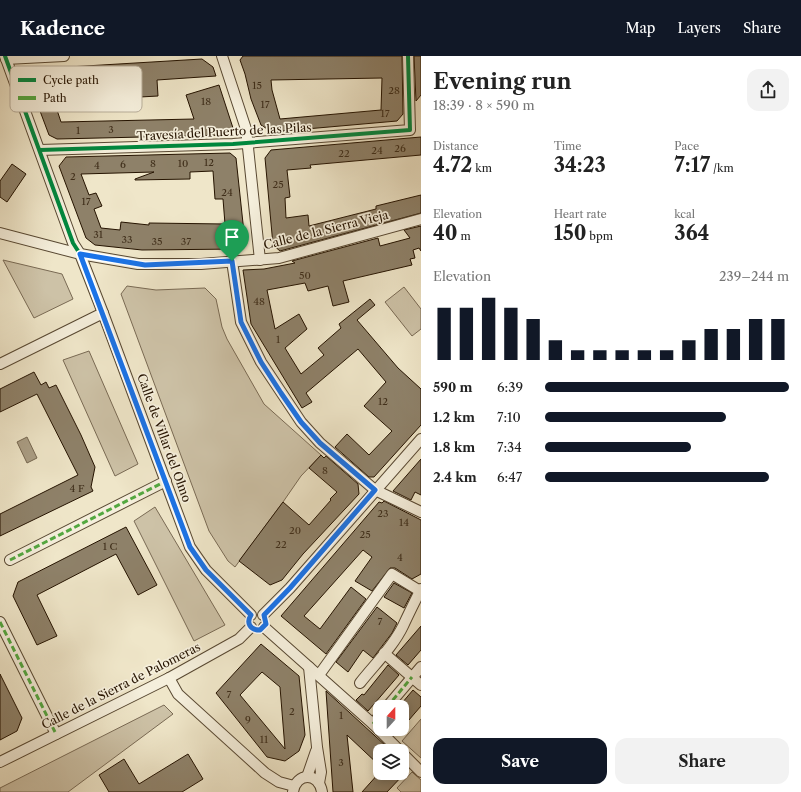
<!DOCTYPE html>
<html lang="en">
<head>
<meta charset="utf-8">
<style>
  :root { --surface:#fff; --page:#f2f2f2; --text:#222; --muted:#767676; --accent:#111827 }
  body { margin:0; font-family:"Libre Caslon Text",serif; background:var(--page); color:var(--text); height:100vh; display:flex; flex-direction:column; font-size:15px; white-space:nowrap }
  * { box-sizing:border-box; margin:0 }
  p { font-size:13px; color:var(--muted) }
  .icon { flex:none; width:22px; height:22px; fill:none; stroke:currentColor; stroke-width:2; stroke-linecap:round; stroke-linejoin:round }
  .map { position:relative; flex:1; overflow:hidden }
  .drawer { display:flex; flex-direction:column; background:var(--surface); width:380px }
  .drawer>* { flex:none }
  .needle { width:26px; rotate:21deg }
  .buttons { position:absolute; left:373px; top:644px; display:grid; gap:8px }
  .buttons a { display:grid; place-items:center; width:36px; height:36px; border-radius:8px; background:var(--surface); box-shadow:0 2px 10px #0003; font-size:20px }
  .pin { position:absolute; display:grid; place-items:center; width:34px; height:34px; color:#fff; margin:-41px -17px; border-radius:50% 50% 50% 0; rotate:-45deg; box-shadow:0 0 4px #0007 }
  .pin .icon { rotate:45deg }
  .round { display:grid; place-items:center; flex:none; width:42px; height:42px; border-radius:12px; background:var(--page) }
  .summary { display:flex; align-items:center; justify-content:space-between; height:68px; padding:0 12px }
  h1 { font-size:22px; font-weight:800; line-height:30px }
  .stats { display:grid; grid-template-columns:repeat(3,1fr); gap:6px; height:68px; padding:4px 12px }
  .stats div { display:grid; align-content:center }
  .stats b { font-size:20px; font-weight:800 }
  .stats small { font-size:11px; font-weight:400 }
  .stats p { font-size:11px }
  .chart { height:112px; padding:8px 12px }
  .chart p { display:flex; justify-content:space-between }
  .chart svg { width:100%; height:72px; margin-top:4px; stroke:var(--accent); stroke-width:6 }
  .action { display:flex; gap:8px; margin-top:auto; padding:8px 12px }
  .action a { flex:1; height:46px; border-radius:12px; background:var(--accent); color:#fff; font-size:16px; font-weight:800; line-height:46px; text-align:center }
  .action a+a { background:var(--page); color:var(--text) }
  ul { padding:0 12px; list-style:none; font-size:13px }
  li { display:grid; grid-template-columns:64px 48px 1fr; align-items:center; height:30px }
  li i { height:10px; border-radius:5px; background:var(--accent) }
  header { display:flex; align-items:center; gap:24px; box-sizing:border-box; height:56px; padding:0 20px; background:var(--accent); color:#fff }
  header strong { font-size:19px }
  nav { display:flex; gap:22px; margin-inline-start:auto; font-size:14px }
  main { display:flex; flex:1; min-height:0 }
  .map>svg:first-child { display:block }
  .green { fill:#cdc2a7; stroke:#796a54 }
  .water { fill:#aa9e85; stroke:#756650 }
  .building { fill:#8e8169; stroke:#251300; fill-rule:evenodd }
  .lines { fill:none; stroke-linecap:round; stroke-linejoin:round }
  .street-casing { stroke:#584832; stroke-width:12 }
  .street { stroke:#f5efdc; stroke-width:10 }
  .quiet { stroke:#53a840; stroke-width:3; stroke-dasharray:6 3; stroke-linecap:butt }
  .cycleway-casing { stroke:#f5efdc; stroke-width:6 }
  .cycleway { stroke:#00873e; stroke-width:4 }
  .route-casing { stroke:#fff; stroke-width:8 }
  .route { stroke:#1a73e8; stroke-width:5 }
  .labels { text-anchor:middle; stroke-width:3.5; stroke-linejoin:round; paint-order:stroke }
  .number-label { font-size:10px; fill:#3f2e1a }
  .street-label { font-size:12px; fill:#251300; stroke:#f5efdc }
  .key { fill:#f5efdc; stroke:#b7ad9a; stroke-width:1 }
  .key-label { font-size:11px; fill:#251300 }
</style>
</head>
<body>
<header>
<strong>Kadence</strong>
<nav><a>Map</a><a>Layers</a><a>Share</a></nav>
</header>
<main>
<div class="map">
<svg width="421" height="736" viewBox="0 0 421 736">
  <rect width="100%" height="100%" fill="#efe6c9"/>
  <filter id="stains"><feTurbulence type="fractalNoise" baseFrequency=".005" numOctaves="4"/><feColorMatrix values="0 0 0 0 .2 0 0 0 0 .09 0 0 0 0 .02 0 0 0 .5 -.17"/></filter>
  <radialGradient id="worn" r=".72"><stop offset=".6" stop-color="#630" stop-opacity="0"/><stop offset="1" stop-color="#630" stop-opacity=".3"/></radialGradient>
  <g class="green">
    <polygon points="3,204 62,218 73,243 34,262"/>
    <polygon points="127,230 156,234 205,232 216,243 222,271 227,283 264,348 321,399 301,420 283,446 235,511 228,505 209,475 121,238"/>
    <polygon points="404,231 421,253 421,273 412,280 385,246"/>
    <polygon points="89,295 138,408 115,420 63,304"/>
    <polygon points="155,451 225,569 194,585 134,465"/>
    <polygon points="164,649 173,658 68,736 0,736 0,732"/>
    <polygon points="421,663 421,702 402,685"/>
    <polygon points="412,716 421,724 421,736 401,736 397,732"/>
  </g>
  <polygon class="water" points="27,381 37,402 27,407 17,386"/>
  <g class="building">
    <path d="M243,0H402L403,58L397,65L272,76L261,69L251,43L245,18L240,4ZM382,22L381,54L280,63L272,34L271,24Z"/>
    <polygon points="414,0 421,0 421,39 416,45"/>
    <polygon points="202,3 213,11 216,20 157,24 158,40 140,41 139,25 49,30 61,66 194,63 186,39 219,29 233,72 228,79 57,83 49,79 28,23 35,13"/>
    <polygon points="421,81 421,99 310,109 311,112 287,114 290,141 285,142 286,162 308,159 309,170 376,153 376,150 421,139 421,157 280,195 273,189 265,102 271,94"/>
    <path d="M230,97L236,102L245,186L239,193L142,194L95,189L86,182L59,110L66,101ZM213,115L215,143H223L225,168L149,167V169L121,166L120,174L101,172L94,153L102,150L96,137L89,139L81,118L154,116L135,123V124L190,123V116Z"/>
    <polygon points="12,108 26,118 7,146 0,141 0,125"/>
    <polygon points="421,170 421,195 419,192 413,194 415,202 410,203 412,209 343,225 349,246 333,250 328,230 308,235 305,227 267,234 275,273 299,258 307,273 285,292 301,318 324,299 318,292 341,272 339,268 370,243 375,249 357,264 398,312 421,333 421,369 374,421 369,421 335,391 347,378 369,399 392,375 364,350 386,326 358,293 306,337 312,346 302,352 251,268 243,214 264,213 295,207 292,205 378,182 380,190 410,182 404,174"/>
    <polygon points="34,316 41,329 46,326 49,332 56,329 81,379 95,411 91,431 93,435 0,480 0,458 78,419 37,338 0,356 0,333"/>
    <polygon points="321,399 324,402 326,400 358,428 359,438 303,498 282,524 270,529 239,505 283,446 309,469 331,444 330,443 337,436 309,412"/>
    <polygon points="421,403 421,439 415,436 411,444 393,435"/>
    <polygon points="384,445 421,464 421,518 412,523 395,512 390,512 372,535 355,525 372,501 363,494 304,560 320,573 351,531 366,543 326,598 281,560 379,446 382,447"/>
    <polygon points="126,471 157,529 138,539 116,498 37,539 57,580 37,589 13,540 18,526"/>
    <polygon points="394,527 412,537 404,552 384,541"/>
    <polygon points="377,551 397,567 392,577 373,602 363,594 348,616 336,606"/>
    <polygon points="421,570 421,594 408,609 396,599"/>
    <path d="M261,588L299,620L305,679L299,695L285,705L267,701L216,637ZM262,616L280,631L285,693L240,639Z"/>
    <polygon points="388,609 399,619 368,655 356,644 362,638 364,639"/>
    <polygon points="0,618 22,662 17,675 0,684"/>
    <polygon points="413,634 421,641 421,650 402,672 402,647"/>
    <polygon points="326,635 386,690 382,695 380,695 380,710 347,679 353,736 333,736"/>
    <polygon points="188,698 203,723 182,736 109,736 99,719 124,703 139,728"/>
    <polygon points="379,717 405,717 387,736 362,736"/>
  </g>
  <g class="lines">
    <g class="street-casing">
      <g id="street">
        <polyline points="5,0 73,187 80,198 103,257 190,491 206,514 251,559"/>
        <polyline points="222,0 246,73 260,204"/>
        <polyline points="6,3 64,0"/>
        <polyline points="40,94 233,88 410,74 408,0"/>
        <polyline points="0,177 80,198 138,208 201,208 279,202 421,163"/>
        <polyline points="232,205 241,266 261,306 301,366 320,387 375,434 421,456"/>
        <polyline points="0,308 103,257"/>
        <polyline points="10,504 166,425"/>
        <polyline points="263,559 290,532 421,383"/>
        <polyline points="0,566 56,678"/>
        <polyline points="264,571 373,668 400,695"/>
        <polyline points="384,597 421,629"/>
        <polyline points="309,611 317,691 321,716 319,727"/>
        <polyline points="319,619 392,518 420,535"/>
        <polyline points="169,622 178,638 265,717 279,726 294,730"/>
        <path d="M360,627C374,609 393,591 403,570C409,557 415,545 421,533"/>
        <polyline points="387,651 421,611"/>
        <polyline points="373,668 380,659"/>
        <polyline points="402,697 421,716"/>
        <polyline points="0,706 169,622 239,583 251,571"/>
        <polyline points="307,721 316,695"/>
        <path d="M293,736C296,716 319,716 322,736"/>
      </g>
    </g>
    <use href="#street" class="street"/>
    <g class="quiet">
      <polyline points="10,504 166,425"/>
      <polyline points="0,566 56,678"/>
      <polyline points="387,651 412,621"/>
      <polyline points="373,668 380,659"/>
    </g>
    <g class="cycleway-casing">
      <g id="cycleway">
        <polyline points="5,0 73,187 80,198 103,257 190,491 206,514 251,559"/>
        <polyline points="40,94 233,88 410,74 408,0"/>
      </g>
    </g>
    <use href="#cycleway" class="cycleway"/>
  </g>
  <g class="lines">
    <g class="route-casing">
      <path id="route" d="M80,198L145,209L232,205L241,266L261,306L281,337L301,366L320,387L375,434L290,532L264,559L266,568L260,574C250,574 246,567 251,559L206,514L190,491Z"/>
    </g>
    <use href="#route" class="route"/>
  </g>
  <g class="labels">
    <g class="number-label">
      <text x="257" y="33">15</text>
      <text x="394" y="38">28</text>
      <text x="206" y="49">18</text>
      <text x="265" y="52">17</text>
      <text x="385" y="61">17</text>
      <text x="111" y="77">3</text>
      <text x="78" y="78">1</text>
      <text x="400" y="96">26</text>
      <text x="377" y="98">24</text>
      <text x="344" y="101">22</text>
      <text x="209" y="110">12</text>
      <text x="153" y="111">8</text>
      <text x="183" y="111">10</text>
      <text x="123" y="112">6</text>
      <text x="97" y="113">4</text>
      <text x="73" y="124">2</text>
      <text x="278" y="132">25</text>
      <text x="227" y="140">24</text>
      <text x="86" y="149">17</text>
      <text x="98" y="182">31</text>
      <text x="127" y="187">33</text>
      <text x="157" y="189">35</text>
      <text x="186" y="189">37</text>
      <text x="305" y="223">50</text>
      <text x="259" y="249">48</text>
      <text x="278" y="287">1</text>
      <text x="383" y="349">12</text>
      <text x="325" y="418">8</text>
      <text x="77" y="436">4 F</text>
      <text x="383" y="461">23</text>
      <text x="404" y="470">14</text>
      <text x="295" y="478">20</text>
      <text x="365" y="482">25</text>
      <text x="281" y="492">22</text>
      <text x="110" y="494">1 C</text>
      <text x="400" y="505">4</text>
      <text x="380" y="569">7</text>
      <text x="229" y="642">7</text>
      <text x="292" y="659">2</text>
      <text x="341" y="663">1</text>
      <text x="248" y="667">9</text>
      <text x="264" y="687">11</text>
      <text x="341" y="710">3</text>
    </g>
    <g class="street-label">
      <text transform="translate(224 76) rotate(-3)" y="4">Travesía del Puerto de las Pilas</text>
      <text transform="translate(326 174) rotate(-14)" y="4">Calle de la Sierra Vieja</text>
      <text transform="translate(164 382) rotate(70)" y="4">Calle de Villar del Olmo</text>
      <text transform="translate(121 630) rotate(-27)" y="4">Calle de la Sierra de Palomeras</text>
    </g>
  </g>
  <rect x="10" y="10" width="132" height="46" rx="6" class="key"/>
  <rect x="18" y="22" width="18" height="4" fill="#00873e"/>
  <rect x="18" y="40" width="18" height="4" fill="#53a840"/>
  <g class="key-label">
    <text x="43" y="28">Cycle path</text>
    <text x="43" y="46">Path</text>
  </g>
  <rect width="100%" height="100%" filter="url(#stains)"/>
  <rect width="100%" height="100%" fill="url(#worn)"/>
</svg>
<div class="buttons">
<a><svg class="needle" viewBox="-14 -14 28 28"><path d="M0-13l5 13h-10z" fill="#e53935"/><path d="M0 13l5-13h-10z" fill="#767676"/></svg></a>
<a><svg class="icon" aria-label="layers" viewBox="0 0 24 24"><path d="M12 4l9 5-9 5-9-5zM3 14l9 5 9-5"/></svg></a>
</div>
<div class="pin" style="left:232px;top:205px;background:#1e9e55"><svg class="icon" aria-label="arrive" viewBox="0 0 24 24"><path d="M6 21V4h12l-3 4 3 4H6"/></svg></div>
</div>
<section class="drawer">
<div class="summary"><div><h1>Evening run</h1><p>18:39 · 8 × 590 m</p></div><a class="round"><svg class="icon" aria-label="share" viewBox="0 0 24 24"><path d="M12 15V3M7 8l5-5 5 5M5 13v7h14v-7"/></svg></a></div>
<div class="stats">
<div><p>Distance</p><b>4.72<small> km</small></b></div>
<div><p>Time</p><b>34:23</b></div>
<div><p>Pace</p><b>7:17<small> /km</small></b></div>
</div>
<div class="stats">
<div><p>Elevation</p><b>40<small> m</small></b></div>
<div><p>Heart rate</p><b>150<small> bpm</small></b></div>
<div><p>kcal</p><b>364</b></div>
</div>
<div class="chart"><p><span>Elevation</span>239–244 m</p>
<svg viewBox="0 0 160 44" preserveAspectRatio="none"><path d="M5 44V12M15 44V12M25 44V6M35 44V12M45 44V19M55 44V32M65 44V38M75 44V38M85 44V38M95 44V38M105 44V38M115 44V32M125 44V25M135 44V25M145 44V19M155 44V19"/></svg>
</div>
<ul>
<li><b>590 m</b>6:39<i style="width:100%"></i></li>
<li><b>1.2 km</b>7:10<i style="width:74%"></i></li>
<li><b>1.8 km</b>7:34<i style="width:60%"></i></li>
<li><b>2.4 km</b>6:47<i style="width:92%"></i></li>
</ul>
<div class="action"><a>Save</a><a>Share</a></div>
</section>
</main>
</body>
</html>
